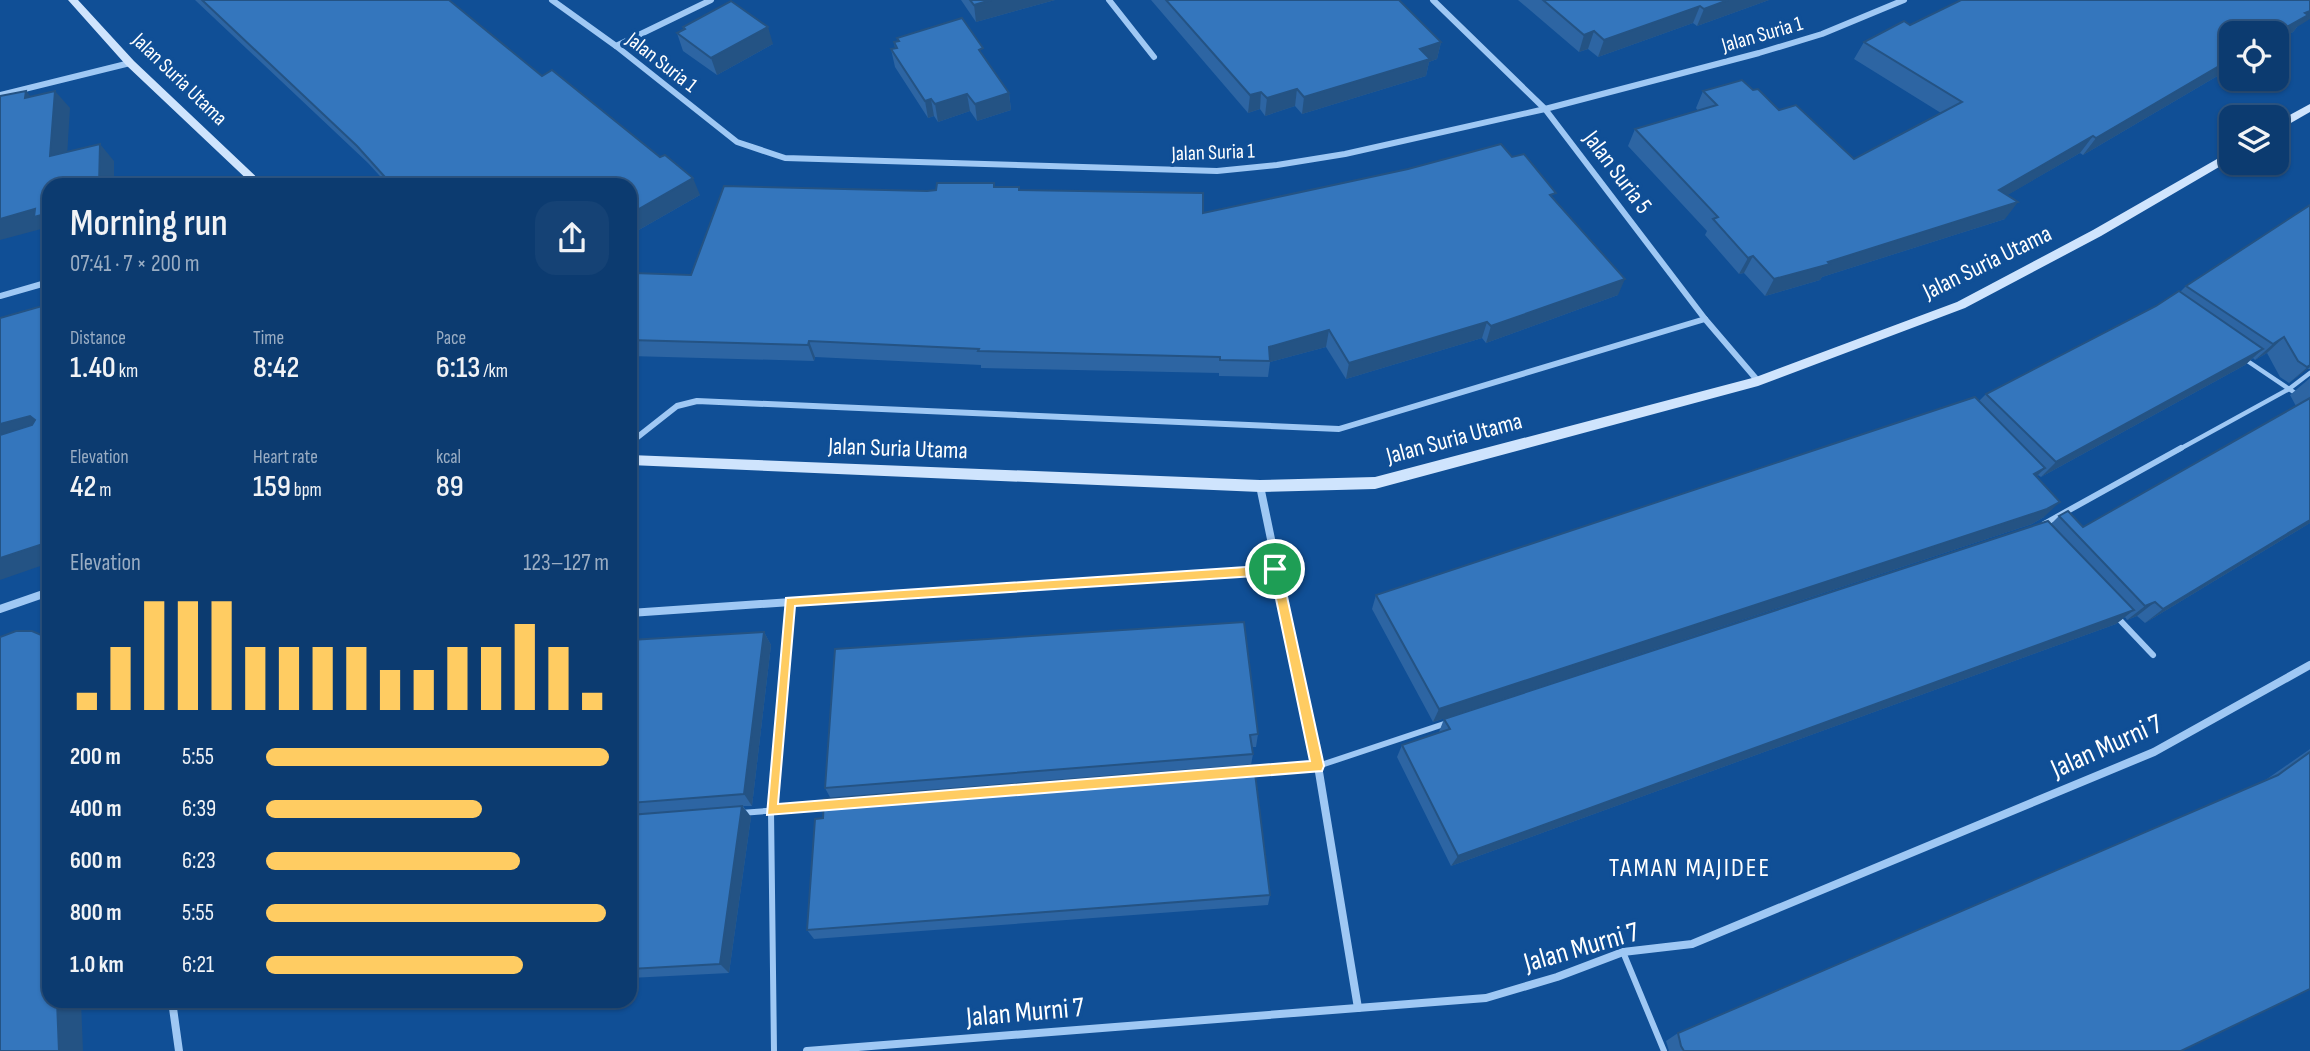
<!DOCTYPE html>
<html lang="en">
<head>
<meta charset="utf-8">
<style>
  :root { --surface:#0c3b70; --page:#154275; --text:#f1f3f6; --muted:#9aadc3; --line:#2c5583; --accent:#ffcc62 }
  body { margin:0; font-family:"Sofia Sans Condensed",sans-serif; background:var(--page); color:var(--text); height:100vh; display:flex; flex-direction:column; font-size:26px; white-space:nowrap }
  * { box-sizing:border-box; margin:0 }
  p { font-size:23px; color:var(--muted) }
  .icon { flex:none; width:38px; height:38px; fill:none; stroke:currentColor; stroke-width:2; stroke-linecap:round; stroke-linejoin:round }
  .map { position:relative; flex:1; overflow:hidden }
  .drawer { position:absolute; left:42px; top:178px; width:595px; height:830px; display:flex; flex-direction:column; background:var(--surface); border-radius:21px; box-shadow:0 2px 5px #0004,0 0 0 2px var(--line) }
  .drawer>* { flex:none }
  .fabs { position:absolute; left:2219px; top:21px; display:grid; gap:14px }
  .fabs a { display:grid; place-items:center; width:70px; height:70px; border-radius:14px; background:var(--surface); box-shadow:0 2px 5px #0004,0 0 0 2px var(--line); font-size:35px }
  .pin { position:absolute; display:grid; place-items:center; width:60px; height:60px; color:#fff; margin:-30px; border:4px solid #fff; border-radius:50%; box-shadow:0 2px 7px #0007 }
  .round { display:grid; place-items:center; flex:none; width:74px; height:74px; border-radius:21px; background:var(--page) }
  .headline { display:flex; align-items:center; justify-content:space-between; height:119px; padding:0 28px }
  h1 { font-size:38px; font-weight:600; line-height:52px }
  .figures { display:grid; grid-template-columns:repeat(3,1fr); gap:10px; height:119px; padding:7px 28px }
  .figures div { display:grid; align-content:center }
  .figures b { font-size:30px; font-weight:600 }
  .figures small { font-size:19px; font-weight:400 }
  .figures p { font-size:19px }
  .chart { height:196px; padding:14px 28px }
  .chart p { display:flex; justify-content:space-between }
  .chart svg { width:100%; height:126px; margin-top:7px; stroke:var(--accent); stroke-width:6 }
  ul { padding:0 28px; list-style:none; font-size:23px }
  li { display:grid; grid-template-columns:112px 84px 1fr; align-items:center; height:52px }
  li i { height:18px; border-radius:9px; background:var(--accent) }
  .map>svg:first-child { display:block }
  .lines { fill:none; stroke-linecap:round; stroke-linejoin:round }
  .service-far1 { stroke:#9fc8f4; stroke-width:4.5 }
  .service { stroke:#9fc8f4; stroke-width:6 }
  .minor-far1 { stroke:#9fc8f4; stroke-width:6 }
  .minor { stroke:#9fc8f4; stroke-width:8 }
  .secondary { fill:#cfe4fd; fill-rule:evenodd }
  .wall { fill:#2d65a3 }
  .shaded-wall { fill:#245384 }
  .building { fill:#3476bd; stroke:#245384; stroke-width:2 }
  .route { fill:#ffcc62; stroke:#fff; stroke-width:2; fill-rule:evenodd }
  .labels { text-anchor:middle; stroke-width:7; stroke-linejoin:round; paint-order:stroke }
  .far-street-label { font-size:21px; fill:#fff; stroke:#104f96 }
  .street-label { font-size:24px; fill:#fff; stroke:#104f96 }
  .neighbourhood-label { font-size:26px; letter-spacing:2px; fill:#fff; stroke:#104f96 }
  .near-street-label { font-size:28px; fill:#fff; stroke:#104f96 }
</style>
</head>
<body>
<div class="map">
<svg width="2310" height="1051" viewBox="0 0 2310 1051">
  <rect width="100%" height="100%" fill="#104f96"/>
  <g class="lines">
    <g class="service-far1">
      <polyline points="2246,360 2310,403"/>
      <polyline points="2178,450 2289,389 2310,373"/>
    </g>
    <g class="service">
      <polyline points="2044,524 2181,448"/>
      <polyline points="2117,617 2153,655"/>
      <polyline points="1251,772 1318,766 1447,723"/>
      <polyline points="741,813 829,806"/>
      <polyline points="1623,952 1664,1051"/>
      <polyline points="774,1051 771,811 790,601"/>
    </g>
    <g class="minor-far1">
      <polyline points="552,0 616,46 737,142 785,158 1217,171 1277,165 1345,154 1545,109 1759,53 1822,34 1904,0"/>
      <polyline points="1109,0 1154,57"/>
      <polyline points="1433,0 1545,109 1705,319 1758,381"/>
      <polyline points="616,46 711,0"/>
      <polyline points="0,95 130,63"/>
      <polyline points="0,296 49,282"/>
      <polyline points="630,443 677,406 697,401 1339,429 1705,319"/>
    </g>
    <g class="minor">
      <polyline points="1260,486 1318,766 1358,1008"/>
      <polyline points="0,609 49,592"/>
      <polyline points="630,613 1275,569"/>
      <polyline points="172,1001 179,1051"/>
      <polyline points="807,1051 1486,998 1557,977 1623,952 1692,944 2154,752 2310,665"/>
    </g>
    <g class="secondary">
      <polygon points="68,0 78,0 134,61 266,186 254,186 126,65"/>
      <polygon points="2310,104 2310,112 2277,131 2277,122"/>
      <polygon points="2231,151 2231,160 2101,236 1965,308 1758,386 1375,489 1260,492 630,465 630,455 1260,480 1375,477 1756,377 1957,302 2093,230"/>
    </g>
  </g>
  <g class="wall">
    <polygon points="195,0 449,0 542,76 700,195 630,235 630,186 389,186 368,163"/>
    <polygon points="961,0 1055,0 976,22"/>
    <polygon points="1151,0 1399,0 1441,42 1437,59 1429,62 1426,76 1302,114 1295,106 1265,116 1260,109 1248,113"/>
    <polygon points="1518,0 1769,0 1697,26 1693,23 1598,57 1588,49 1579,52"/>
    <polygon points="1910,25 2297,27 2293,32 2277,41 2277,33 2231,33 2231,68 2083,155 2080,153 2007,195 2005,219 1822,277 1820,280 1765,296 1744,273 1739,274 1705,235 1707,231 1628,146 1635,129 1698,111 1696,108 1703,91 1753,90 1779,110 1854,159 1941,113 1854,59 1864,42"/>
    <polygon points="683,27 773,44 717,75 683,51 677,33 684,30"/>
    <polygon points="897,38 984,57 1009,93 1011,110 977,121 970,111 938,122 934,116 928,118 895,67 891,49 895,48 894,42 898,41"/>
    <polygon points="1512,157 1554,199 1618,295 1486,343 1482,338 1346,379 1326,347 1270,362 1268,377 1219,376 1219,373 981,368 981,365 815,357 814,361 630,356 630,283 637,273 691,275 927,191 994,183 994,187 1203,213"/>
    <polygon points="2310,205 2310,369 2307,369 2289,383 2280,377 2267,353 2255,360 2253,358 2245,365 2041,477 2038,475 2036,477 2044,517 2032,524 1433,722 1372,609 1376,595 1979,401 1986,394 2156,306 2180,292 2186,286"/>
    <polygon points="2310,378 2310,523 2145,623 2137,616 2127,620 2125,617 2116,624 1451,866 1397,757 1402,745 1439,732 1444,719 2051,524 2059,516 2083,527 2296,406 2290,395"/>
    <polygon points="764,632 771,645 752,806 743,806 751,817 729,973 630,978 630,640"/>
    <polygon points="1258,734 1256,747 1252,747 1253,754 1251,765 1270,895 1268,905 814,939 807,930 823,818 831,799 825,788"/>
    <polygon points="2310,749 2310,989 2181,1051 1669,1051 1666,1041 1678,1033 2264,781"/>
  </g>
  <g class="shaded-wall">
    <polygon points="991,0 1055,0 976,22 974,5"/>
    <polygon points="1728,0 1769,0 1697,26 1704,9"/>
    <polygon points="1700,6 1693,23 1598,57 1604,40"/>
    <polygon points="2310,11 2310,19 2297,27 2293,32 2277,41 2277,33 2276,33"/>
    <polygon points="768,27 773,44 717,75 711,58"/>
    <polygon points="1594,31 1588,49 1579,52 1584,35"/>
    <polygon points="1441,42 1437,59 1429,62 1426,76 1302,114 1304,97 1420,49"/>
    <polygon points="2231,59 2231,68 2083,155 2096,138"/>
    <polygon points="1297,89 1295,106 1265,116 1267,98"/>
    <polygon points="26,91 41,108 25,98"/>
    <polygon points="55,91 70,108 66,173 50,156"/>
    <polygon points="1261,92 1260,109 1248,113 1250,95"/>
    <polygon points="1009,93 1011,110 977,121 975,104"/>
    <polygon points="967,94 970,111 938,122 935,104"/>
    <polygon points="931,99 934,116 928,118 925,101"/>
    <polygon points="2093,136 2080,153 1987,207 1999,190"/>
    <polygon points="100,144 114,161 114,186 99,186"/>
    <polygon points="693,178 700,195 630,235 630,214"/>
    <polygon points="2018,202 2005,219 1822,277 1820,280 1765,296 1774,279"/>
    <polygon points="35,209 49,213 49,232 45,228 0,240 0,219"/>
    <polygon points="1753,256 1744,273 1739,274 1748,258"/>
    <polygon points="630,260 638,277 630,282"/>
    <polygon points="1625,279 1618,295 1486,343 1491,326"/>
    <polygon points="1487,322 1482,338 1346,379 1349,363"/>
    <polygon points="1329,330 1326,347 1270,362 1269,347"/>
    <polygon points="2284,337 2267,353 2255,360 2273,344"/>
    <polygon points="809,341 815,357 814,361 808,345"/>
    <polygon points="2263,349 2245,365 2041,477 2056,462"/>
    <polygon points="2310,365 2310,367 2289,383"/>
    <polygon points="30,416 48,431 0,445 0,424"/>
    <polygon points="2045,468 2030,483 2034,474"/>
    <polygon points="2060,502 2044,517 2032,524 1433,722 1439,709"/>
    <polygon points="2310,520 2310,523 2145,623 2163,609"/>
    <polygon points="49,542 49,563 0,580 0,558"/>
    <polygon points="2155,602 2137,616 2127,620 2145,606"/>
    <polygon points="2134,610 2116,624 1451,866 1458,856"/>
    <polygon points="764,632 771,645 752,806 744,794"/>
    <polygon points="46,637 49,639 49,732"/>
    <polygon points="742,806 751,817 729,973 720,964"/>
    <polygon points="57,1001 81,1001 83,1051 59,1051"/>
  </g>
  <g class="building">
    <polygon points="202,0 449,0 542,76 552,70 660,157 665,155 693,178 630,214 630,186 393,186 357,146"/>
    <polygon points="970,0 991,0 974,5"/>
    <polygon points="1166,0 1399,0 1441,42 1420,49 1430,59 1304,97 1297,89 1267,98 1261,92 1250,95"/>
    <polygon points="1543,0 1728,0 1704,9 1700,6 1604,40 1594,31 1584,35"/>
    <polygon points="1961,0 2310,0 2310,11 2305,13 2308,15 2276,33 2231,33 2231,59 2096,138 2093,136 1999,190 2018,202 1828,262 1830,264 1774,279 1753,256 1748,258 1713,219 1718,217 1635,129 1717,105 1703,91 1742,80 1753,90 1758,89 1779,110 1796,105 1854,159 1962,102 1864,42 1904,21 1910,25"/>
    <polygon points="731,1 768,27 711,58 677,33 685,29 683,27"/>
    <polygon points="962,18 983,48 979,50 1009,93 975,104 967,94 935,104 931,99 925,101 891,49 897,48 894,42 899,41 897,38"/>
    <polygon points="26,91 25,98 55,91 50,156 100,144 99,186 49,186 49,213 34,217 35,209 0,219 0,96"/>
    <polygon points="1501,144 1512,157 1524,154 1556,193 1550,195 1625,279 1491,326 1487,322 1349,363 1329,330 1269,347 1270,361 1220,360 1220,357 978,351 979,349 809,341 808,345 630,340 630,283 634,273 691,275 724,186 927,191 936,190 937,183 994,183 994,187 1019,187 1019,190 1203,193 1203,213 1408,169"/>
    <polygon points="2310,205 2310,365 2307,367 2298,361 2284,337 2273,344 2186,286"/>
    <polygon points="2179,291 2263,349 2056,462 1986,394 2156,306"/>
    <polygon points="49,304 49,542 0,558 0,435 32,425 35,420 30,416 0,424 0,318"/>
    <polygon points="1975,397 2045,468 2034,474 2060,502 2047,509 1439,709 1376,595"/>
    <polygon points="2310,398 2310,520 2163,609 2155,602 2145,606 2059,516 2068,511 2083,527"/>
    <polygon points="2048,521 2134,610 1458,856 1402,745 1450,729 1444,719"/>
    <polygon points="1244,622 1258,734 1250,735 1253,754 825,788 835,649"/>
    <polygon points="16,631 32,631 46,637 49,732 49,1001 57,1001 59,1051 0,1051 0,637"/>
    <polygon points="764,632 744,794 630,803 630,640"/>
    <polygon points="2310,752 2310,989 2181,1051 1684,1051 1681,1046 1678,1033 2278,775"/>
    <polygon points="1254,765 1270,895 807,930 815,819 823,818 824,799"/>
    <polygon points="742,806 720,964 630,969 630,815"/>
  </g>
  <path class="route" d="M1275,565L1281,569L1324,766L1322,771L767,815L786,598ZM1271,575L1310,761L778,804L795,606Z"/>
  <g class="labels">
    <g class="far-street-label">
      <text transform="translate(1762 34) rotate(-16)" y="7">Jalan Suria 1</text>
      <text transform="translate(662 62) rotate(38)" y="7">Jalan Suria 1</text>
      <text transform="translate(180 79) rotate(44)" y="7">Jalan Suria Utama</text>
      <text transform="translate(1213 152) rotate(-2)" y="7">Jalan Suria 1</text>
    </g>
    <g class="street-label">
      <text transform="translate(1618 172) rotate(53)" y="8">Jalan Suria 5</text>
      <text transform="translate(1987 262) rotate(-26)" y="8">Jalan Suria Utama</text>
      <text transform="translate(1454 438) rotate(-15)" y="8">Jalan Suria Utama</text>
      <text transform="translate(898 448) rotate(2)" y="8">Jalan Suria Utama</text>
    </g>
    <g class="neighbourhood-label">
      <text x="1690" y="876">TAMAN MAJIDEE</text>
    </g>
    <g class="near-street-label">
      <text transform="translate(2106 745) rotate(-24)" y="10">Jalan Murni 7</text>
      <text transform="translate(1581 946) rotate(-16)" y="10">Jalan Murni 7</text>
      <text transform="translate(1025 1011) rotate(-5)" y="10">Jalan Murni 7</text>
    </g>
  </g>
</svg>
<div class="fabs">
<a><svg class="icon" aria-label="locate" viewBox="0 0 24 24"><circle cx="12" cy="12" r="6"/><path d="M12 2v4M12 18v4M2 12h4M18 12h4"/></svg></a>
<a><svg class="icon" aria-label="layers" viewBox="0 0 24 24"><path d="M12 4l9 5-9 5-9-5zM3 14l9 5 9-5"/></svg></a>
</div>
<div class="pin" style="left:1275px;top:569px;background:#1e9e55"><svg class="icon" aria-label="arrive" viewBox="0 0 24 24"><path d="M6 21V4h12l-3 4 3 4H6"/></svg></div>
<section class="drawer">
<div class="headline"><div><h1>Morning run</h1><p>07:41 · 7 × 200 m</p></div><a class="round"><svg class="icon" aria-label="share" viewBox="0 0 24 24"><path d="M12 15V3M7 8l5-5 5 5M5 13v7h14v-7"/></svg></a></div>
<div class="figures">
<div><p>Distance</p><b>1.40<small> km</small></b></div>
<div><p>Time</p><b>8:42</b></div>
<div><p>Pace</p><b>6:13<small> /km</small></b></div>
</div>
<div class="figures">
<div><p>Elevation</p><b>42<small> m</small></b></div>
<div><p>Heart rate</p><b>159<small> bpm</small></b></div>
<div><p>kcal</p><b>89</b></div>
</div>
<div class="chart"><p><span>Elevation</span>123–127 m</p>
<svg viewBox="0 0 160 44" preserveAspectRatio="none"><path d="M5 44V38M15 44V22M25 44V6M35 44V6M45 44V6M55 44V22M65 44V22M75 44V22M85 44V22M95 44V30M105 44V30M115 44V22M125 44V22M135 44V14M145 44V22M155 44V38"/></svg>
</div>
<ul>
<li><b>200 m</b>5:55<i style="width:100%"></i></li>
<li><b>400 m</b>6:39<i style="width:63%"></i></li>
<li><b>600 m</b>6:23<i style="width:74%"></i></li>
<li><b>800 m</b>5:55<i style="width:99%"></i></li>
<li><b>1.0 km</b>6:21<i style="width:75%"></i></li>
</ul>
</section>
</div>
</body>
</html>
